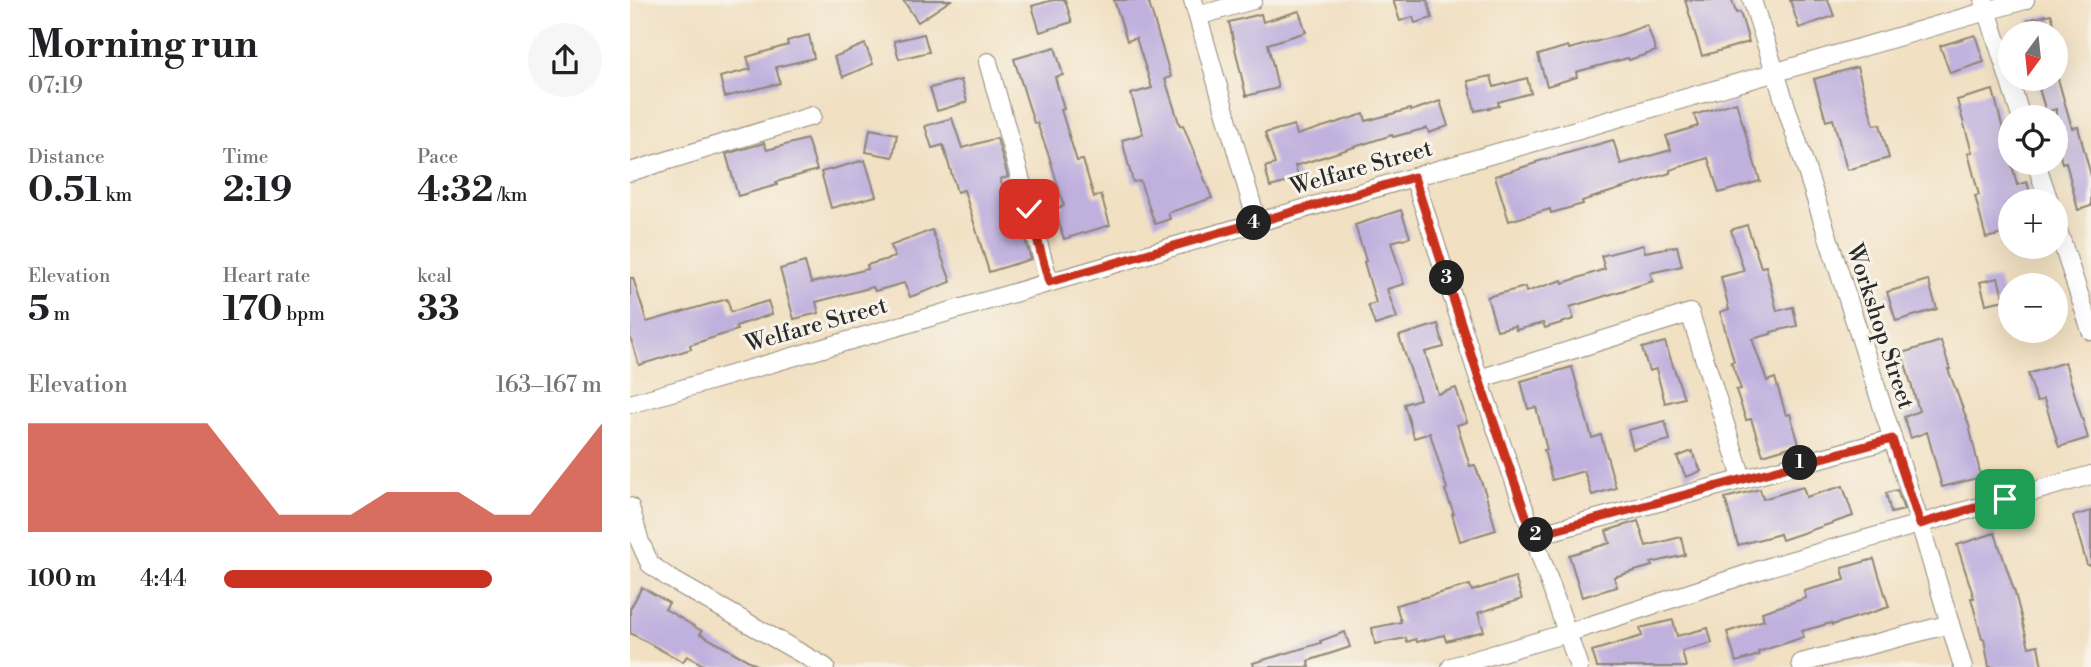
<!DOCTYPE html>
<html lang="en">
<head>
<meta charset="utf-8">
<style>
  :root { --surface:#fff; --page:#f6f6f6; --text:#202124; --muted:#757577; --accent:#c8321e }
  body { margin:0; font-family:"Libre Bodoni",serif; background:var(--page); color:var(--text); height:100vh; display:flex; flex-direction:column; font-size:26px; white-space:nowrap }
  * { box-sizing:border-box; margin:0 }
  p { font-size:23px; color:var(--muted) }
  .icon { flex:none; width:38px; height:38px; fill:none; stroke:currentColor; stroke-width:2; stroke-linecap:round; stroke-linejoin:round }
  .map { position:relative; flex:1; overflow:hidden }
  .side { display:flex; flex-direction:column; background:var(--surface); width:630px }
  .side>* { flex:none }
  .needle { width:46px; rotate:195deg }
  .controls { position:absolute; left:1368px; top:21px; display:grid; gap:14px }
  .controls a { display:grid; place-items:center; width:70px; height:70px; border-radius:50%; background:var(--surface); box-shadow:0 7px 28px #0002; font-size:35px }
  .pin { position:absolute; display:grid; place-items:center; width:60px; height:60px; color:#fff; margin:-30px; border-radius:14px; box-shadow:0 4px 10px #0006 }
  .km { position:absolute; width:35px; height:35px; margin:-18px; border-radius:50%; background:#222; color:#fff; font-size:19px; line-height:35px; text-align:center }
  .round { display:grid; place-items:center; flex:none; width:74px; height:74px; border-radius:37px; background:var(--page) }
  .headline { display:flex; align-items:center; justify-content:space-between; height:119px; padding:0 28px }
  h1 { font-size:38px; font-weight:700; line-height:52px }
  .metrics { display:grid; grid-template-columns:repeat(3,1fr); gap:10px; height:119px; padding:7px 28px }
  .metrics div { display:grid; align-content:center }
  .metrics b { font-size:35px; font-weight:700 }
  .metrics small { font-size:19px; font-weight:400 }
  .metrics p { font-size:19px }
  .chart { height:196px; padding:14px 28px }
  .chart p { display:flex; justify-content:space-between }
  .chart svg { width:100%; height:126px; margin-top:7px; fill:var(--accent); opacity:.7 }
  ul { padding:0 28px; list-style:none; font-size:23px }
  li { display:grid; grid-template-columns:112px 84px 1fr; align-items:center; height:52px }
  li i { height:18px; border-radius:9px; background:var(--accent) }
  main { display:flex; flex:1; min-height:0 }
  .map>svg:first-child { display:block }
  .building { fill:#bfb0de }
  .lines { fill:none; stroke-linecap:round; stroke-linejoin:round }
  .minor-casing { stroke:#8e8676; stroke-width:20 }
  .minor { stroke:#fff; stroke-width:18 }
  .route-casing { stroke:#fff; stroke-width:14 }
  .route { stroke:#c8321e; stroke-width:9 }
  .labels { text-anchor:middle; stroke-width:6; stroke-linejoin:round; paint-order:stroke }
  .street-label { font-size:23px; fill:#2b2b2b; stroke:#f7f3e8 }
</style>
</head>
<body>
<main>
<section class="side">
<div class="headline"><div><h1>Morning run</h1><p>07:19</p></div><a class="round"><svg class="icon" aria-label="share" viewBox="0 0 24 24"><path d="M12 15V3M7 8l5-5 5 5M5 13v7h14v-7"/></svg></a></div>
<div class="metrics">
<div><p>Distance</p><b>0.51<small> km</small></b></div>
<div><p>Time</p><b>2:19</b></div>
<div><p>Pace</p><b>4:32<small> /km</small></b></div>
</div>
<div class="metrics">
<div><p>Elevation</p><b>5<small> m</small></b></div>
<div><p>Heart rate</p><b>170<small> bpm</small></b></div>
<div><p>kcal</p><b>33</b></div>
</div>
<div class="chart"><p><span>Elevation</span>163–167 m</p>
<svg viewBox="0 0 160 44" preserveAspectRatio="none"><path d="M0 44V6L10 6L20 6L30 6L40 6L50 6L60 22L70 38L80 38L90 38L100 30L110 30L120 30L130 38L140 38L150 22L160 6V44z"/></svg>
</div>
<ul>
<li><b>100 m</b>4:44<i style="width:71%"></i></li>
</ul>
</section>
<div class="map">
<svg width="1461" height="667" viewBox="0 0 1461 667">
  <rect width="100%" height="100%" fill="#f7f3e8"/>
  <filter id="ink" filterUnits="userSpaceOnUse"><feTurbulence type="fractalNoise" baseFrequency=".0143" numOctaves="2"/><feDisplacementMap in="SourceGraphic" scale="14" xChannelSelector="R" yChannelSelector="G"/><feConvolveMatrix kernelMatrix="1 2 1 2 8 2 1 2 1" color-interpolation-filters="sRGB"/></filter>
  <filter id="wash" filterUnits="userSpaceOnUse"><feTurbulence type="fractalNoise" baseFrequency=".00686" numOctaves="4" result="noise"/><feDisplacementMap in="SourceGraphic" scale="28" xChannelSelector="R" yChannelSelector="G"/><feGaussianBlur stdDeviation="1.57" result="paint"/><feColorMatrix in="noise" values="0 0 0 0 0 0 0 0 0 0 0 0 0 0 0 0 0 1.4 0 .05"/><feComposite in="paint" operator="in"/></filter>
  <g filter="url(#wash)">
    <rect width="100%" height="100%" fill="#f1e0c2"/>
    <g id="blocks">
      <g class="building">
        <polygon points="273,0 321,0 288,22"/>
        <polygon points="423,0 435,0 442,22 410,32 402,6"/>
        <polygon points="484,0 518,0 541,77 535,79 550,126 553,125 582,198 538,213 540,219 525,224 510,181 503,182 492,140 513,134 501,94 522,88 506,38 497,41"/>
        <polygon points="763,0 797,0 802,18 785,23 783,17 770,21"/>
        <polygon points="1055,0 1102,0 1106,13 1110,12 1119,42 1072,56"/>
        <polygon points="1160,0 1198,0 1204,16 1169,28"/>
        <polygon points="669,11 676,32 638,44 648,88 616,96 599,22 631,14 633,22"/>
        <polygon points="1421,14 1427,33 1402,33 1398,20"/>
        <polygon points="1017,25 1026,51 999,60 998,58 946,72 947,77 917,86 908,55 938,46 939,49 990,35"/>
        <polygon points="294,34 299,52 269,59 264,41"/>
        <polygon points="179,35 184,58 146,67 150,83 95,97 90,77 121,69 117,57 158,45 157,41"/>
        <polygon points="1345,35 1354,62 1320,73 1310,46"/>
        <polygon points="235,44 243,64 213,77 204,57"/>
        <polygon points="425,47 433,75 425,77 434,109 431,110 447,161 453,160 464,197 471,195 480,225 434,239 425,209 434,206 420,159 407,123 404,123 384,59"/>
        <polygon points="1227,67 1244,125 1250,124 1259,158 1217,170 1203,119 1196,121 1184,79"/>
        <polygon points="861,76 864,87 897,78 901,93 868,102 869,106 845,111 838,81"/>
        <polygon points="1428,79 1442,128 1448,127 1461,176 1461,206 1448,210 1436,162 1432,163 1426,142 1426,109 1416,112 1408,85"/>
        <polygon points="331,80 337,102 307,111 300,88"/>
        <polygon points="1363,90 1387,185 1397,182 1402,201 1381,201 1381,232 1356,238 1345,196 1349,195 1338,153 1342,152 1327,100"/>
        <polygon points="810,101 818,126 799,133 797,128 763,137 762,135 665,166 669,179 640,187 635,167 645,164 635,133 664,125 667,135 734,114 736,121 780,109 781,111"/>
        <polygon points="1106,102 1130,181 1089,193 1078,158 1040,170 1040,173 952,201 953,204 921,213 920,209 879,221 865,176 906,163 906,162 983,140 991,164 1041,150 1036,136 1068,126 1064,115"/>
        <polygon points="322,118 332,148 367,138 378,177 370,179 386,225 390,224 401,259 359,272 334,190 327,192 313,145 302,148 295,126"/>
        <polygon points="240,129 267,134 263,157 236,152"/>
        <polygon points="177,139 187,170 146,182 147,185 108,196 96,154 134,143 137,150"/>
        <polygon points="235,160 246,196 201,208 191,172"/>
        <polygon points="771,210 780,237 761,242 774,284 757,289 767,318 745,325 738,305 746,303 734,262 736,261 725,225"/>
        <polygon points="1117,225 1131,267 1136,266 1147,311 1163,307 1167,326 1141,332 1141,334 1122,339 1137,381 1145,378 1156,415 1160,414 1169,444 1133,455 1121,419 1116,420 1106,390 1111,389 1101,362 1104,361 1090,312 1099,309 1091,277 1114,271 1101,230"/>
        <polygon points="302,230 321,282 280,297 274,283 245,291 243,287 186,302 189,313 164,319 150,269 175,262 181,283 238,269 237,265 265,257 260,246"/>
        <polygon points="1013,245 1015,252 1047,246 1052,266 1020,273 1023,281 940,307 944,319 915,328 913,323 886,330 885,326 867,330 857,297 895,287 896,292 932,280 933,283 975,269 971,256"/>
        <polygon points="0,278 3,278 17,322 97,299 101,312 138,301 142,314 106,326 107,330 60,345 61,349 9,365 0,336"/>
        <polygon points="1368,278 1374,300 1356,304 1350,282"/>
        <polygon points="1298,280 1307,309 1266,321 1257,292"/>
        <polygon points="808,324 814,347 795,352 808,394 826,388 837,422 827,425 840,466 845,465 855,492 866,530 830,541 822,514 824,514 815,490 817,489 800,433 784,438 774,404 790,399 769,336"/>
        <polygon points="1311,341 1320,369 1318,369 1339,425 1351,477 1312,487 1297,432 1281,438 1274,417 1289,411 1272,353"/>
        <polygon points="1035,342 1054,398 1035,403 1026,369 1019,371 1012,348"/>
        <polygon points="1435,362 1458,438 1429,447 1414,399 1407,402 1398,374"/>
        <polygon points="942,367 962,438 971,435 986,488 962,495 954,471 922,480 914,450 917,450 906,407 898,409 891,381"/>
        <polygon points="1035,421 1040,440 1003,449 998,430"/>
        <polygon points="1062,451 1071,471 1056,477 1047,457"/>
        <polygon points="1213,486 1223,516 1152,540 1150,534 1108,545 1095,498 1130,489 1133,499 1173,487 1176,497"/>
        <polygon points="1267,490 1274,510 1261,513 1256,493"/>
        <polygon points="1461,511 1461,565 1457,565 1443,516"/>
        <polygon points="1008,521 1016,546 1051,537 1055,555 1021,563 1022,566 984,577 987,587 952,597 939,555 980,543 976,531"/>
        <polygon points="1365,533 1385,593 1399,647 1408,645 1412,667 1359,667 1354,639 1352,639 1341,598 1344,598 1327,545"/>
        <polygon points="1244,559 1259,607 1202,625 1201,623 1172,631 1174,637 1128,652 1129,655 1106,662 1097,632 1134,620 1132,612 1176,598 1174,591 1215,580 1212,568"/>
        <polygon points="885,577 892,599 848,613 854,631 816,641 814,635 787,642 786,639 777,642 776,638 745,644 742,628 771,622 766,605 840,585 842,591"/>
        <polygon points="12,587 39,603 35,609 72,631 70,634 130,667 77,667 57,656 53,662 0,633 0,609"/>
        <polygon points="1043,620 1047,636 1078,628 1082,643 1052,651 1056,667 967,667 962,651 1012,636 1010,628"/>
        <polygon points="715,632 720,647 678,661 680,667 624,667 623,663 691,643 690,641"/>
      </g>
    </g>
  </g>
  <g filter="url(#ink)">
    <use href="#blocks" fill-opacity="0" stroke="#8e8676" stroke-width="2"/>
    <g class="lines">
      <g class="minor-casing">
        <g id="minor">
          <polyline points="563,0 627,222"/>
          <polyline points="1122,0 1290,524 1333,667"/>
          <polyline points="1354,0 1391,117"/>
          <polyline points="568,16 623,0"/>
          <polyline points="358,62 419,282"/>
          <polyline points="1406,163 1419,201"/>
          <polyline points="0,172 182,116"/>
          <polyline points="784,177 849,379 949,667"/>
          <polyline points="1426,224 1461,331"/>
          <polyline points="849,379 1060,313 1112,478"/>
          <polyline points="0,404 1395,0"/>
          <polyline points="0,507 10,542 20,564 39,578 195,667"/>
          <polyline points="903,536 1262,439"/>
          <polyline points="821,667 937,633 1142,566 1461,475"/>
          <polyline points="1172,667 1171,663 1320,624"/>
        </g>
      </g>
      <use href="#minor" class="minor"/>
    </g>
  </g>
  <g class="lines" filter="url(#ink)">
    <g class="route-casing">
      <polyline id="route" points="399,209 419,282 784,177 849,379 903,536 1262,439 1290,524 1375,499"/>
    </g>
    <use href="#route" class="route"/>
  </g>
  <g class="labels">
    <g class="street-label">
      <text transform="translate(731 167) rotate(-16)" y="8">Welfare Street</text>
      <text transform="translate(186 324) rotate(-16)" y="8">Welfare Street</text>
      <text transform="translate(1251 326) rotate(72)" y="8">Workshop Street</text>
    </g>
  </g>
</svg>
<div class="controls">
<a><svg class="needle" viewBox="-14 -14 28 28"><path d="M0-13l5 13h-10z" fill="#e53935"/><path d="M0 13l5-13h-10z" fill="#757577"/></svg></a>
<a><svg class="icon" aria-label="locate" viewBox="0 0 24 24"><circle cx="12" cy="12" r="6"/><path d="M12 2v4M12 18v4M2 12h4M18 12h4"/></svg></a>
<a>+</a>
<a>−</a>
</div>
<div class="pin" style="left:1375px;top:499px;background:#1e9e55"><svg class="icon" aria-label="arrive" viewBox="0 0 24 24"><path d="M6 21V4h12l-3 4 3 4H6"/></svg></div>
<div class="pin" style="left:399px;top:209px;background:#d93025"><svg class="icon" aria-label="check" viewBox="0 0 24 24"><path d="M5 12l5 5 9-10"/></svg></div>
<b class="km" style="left:1170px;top:463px">1</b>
<b class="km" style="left:906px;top:535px">2</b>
<b class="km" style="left:817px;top:278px">3</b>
<b class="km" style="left:624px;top:223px">4</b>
</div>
</main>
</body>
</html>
